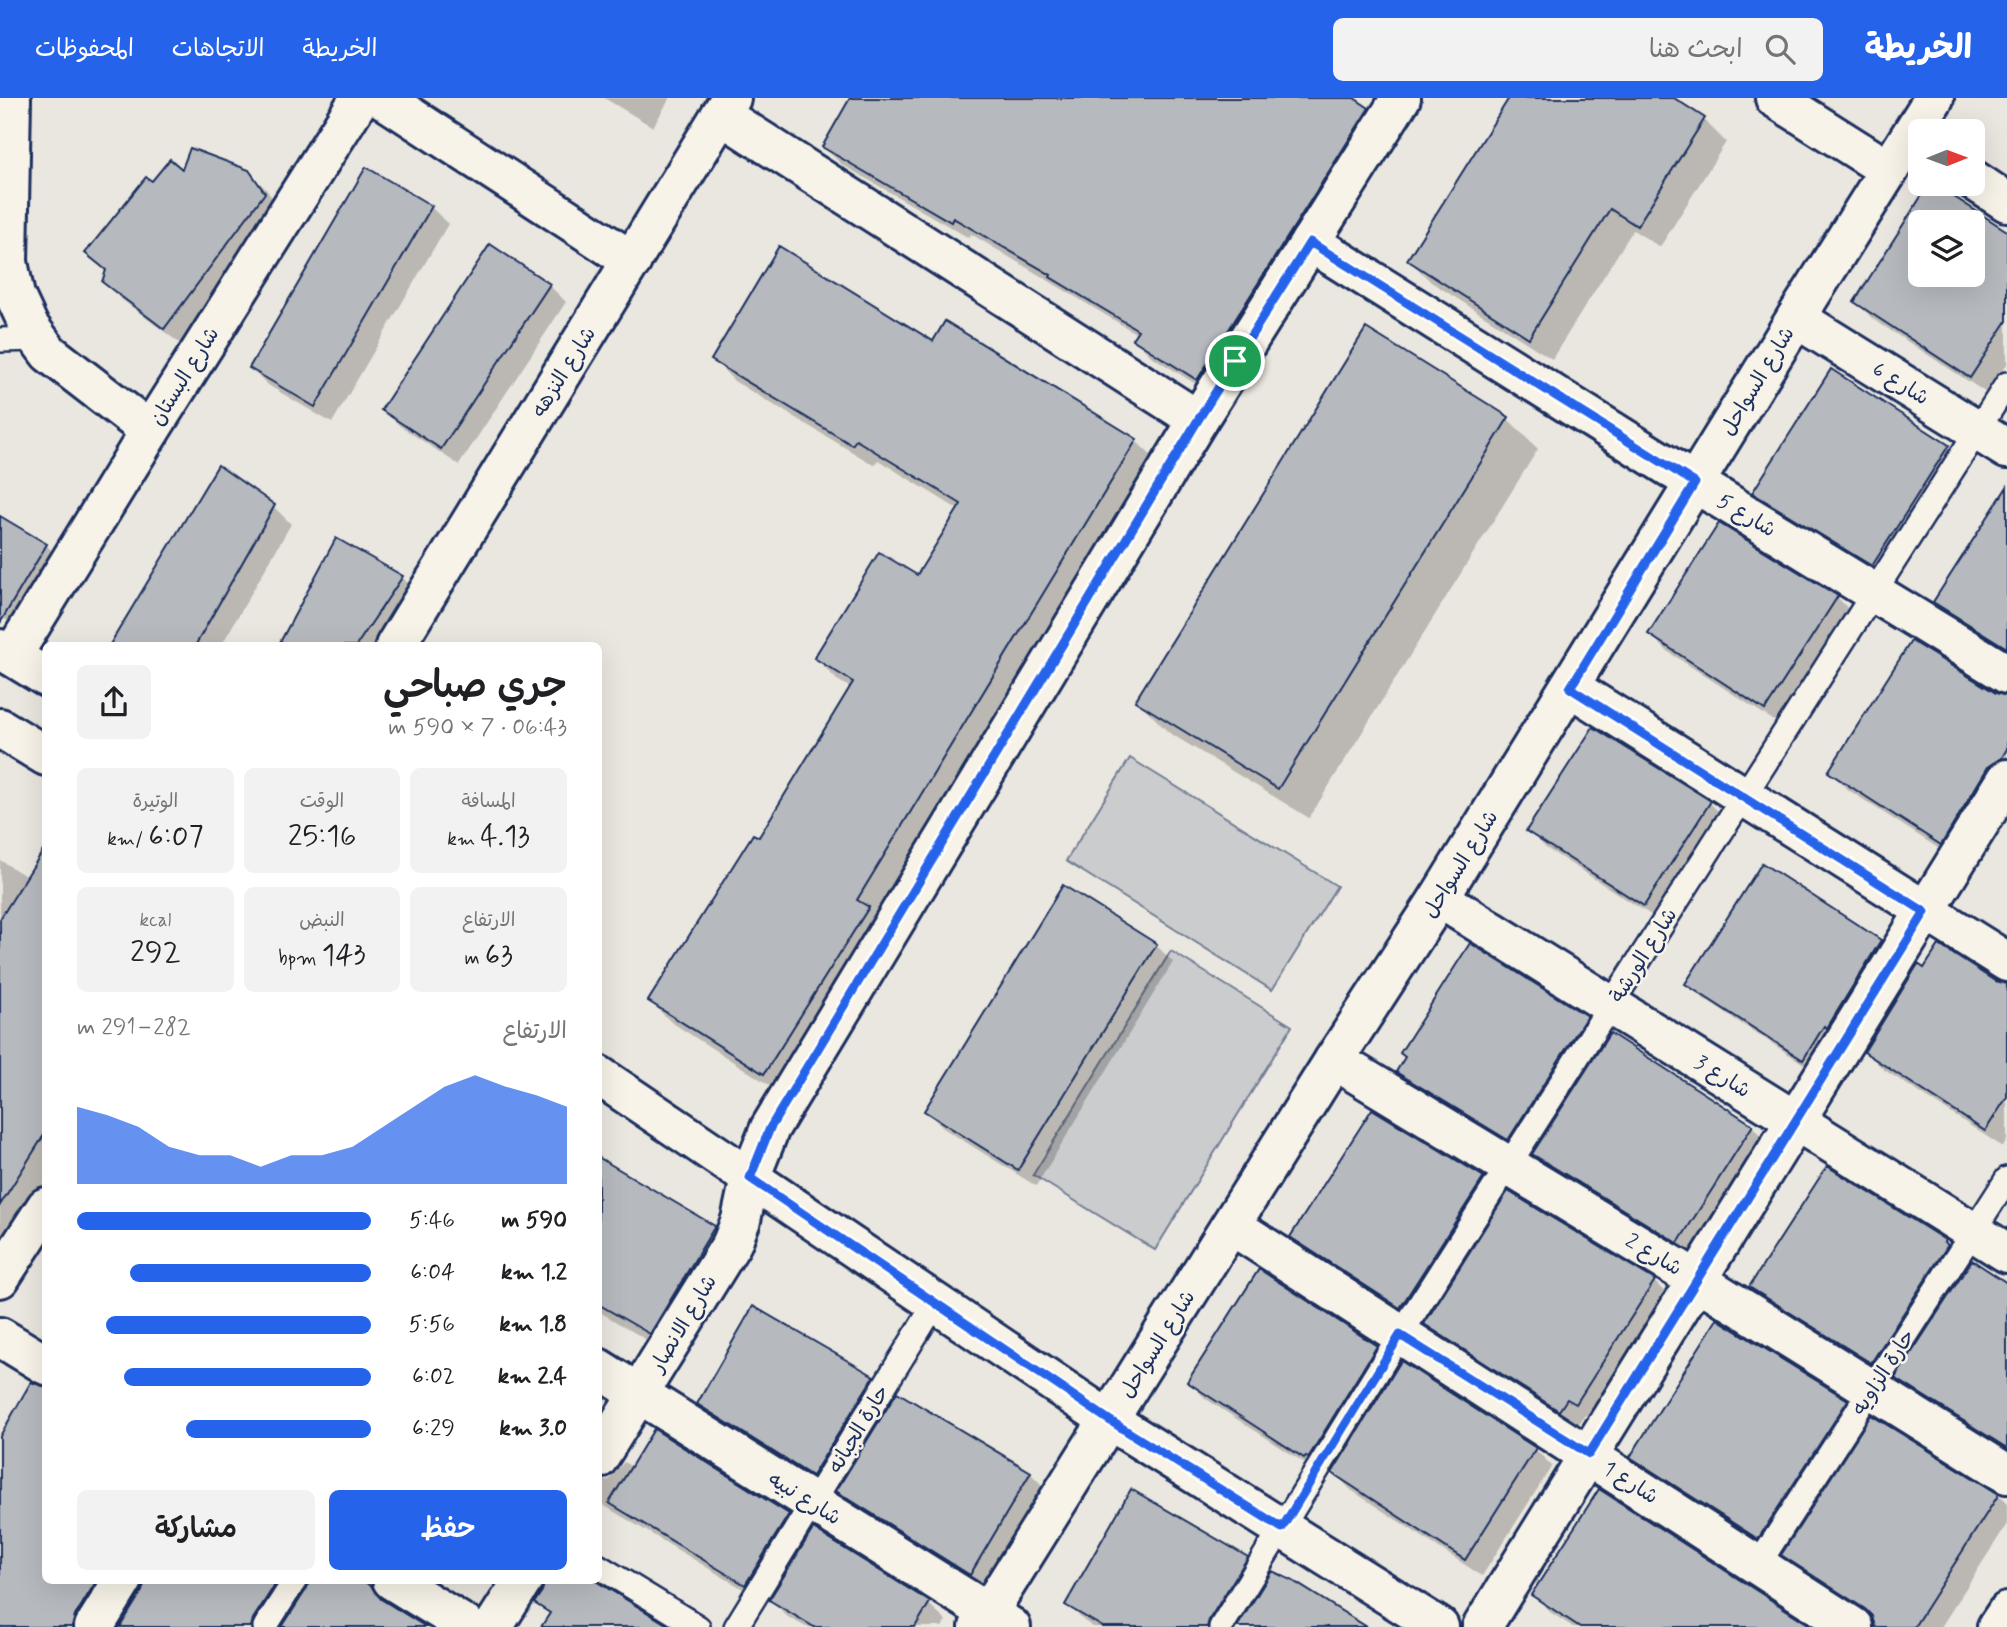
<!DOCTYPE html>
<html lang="ar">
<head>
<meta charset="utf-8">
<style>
  :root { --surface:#fff; --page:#f2f2f2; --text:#202124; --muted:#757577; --accent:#2563eb }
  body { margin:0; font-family:Mynerve,"Playpen Sans Arabic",sans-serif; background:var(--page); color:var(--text); direction:rtl; height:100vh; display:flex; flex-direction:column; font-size:26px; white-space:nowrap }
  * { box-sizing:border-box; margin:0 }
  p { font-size:23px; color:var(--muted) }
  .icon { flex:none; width:38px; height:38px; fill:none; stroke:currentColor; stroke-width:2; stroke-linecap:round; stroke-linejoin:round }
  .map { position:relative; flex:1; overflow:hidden; direction:ltr }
  .details { position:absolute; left:42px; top:544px; width:560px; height:942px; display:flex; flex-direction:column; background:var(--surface); border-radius:10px; box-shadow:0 7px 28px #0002; direction:rtl }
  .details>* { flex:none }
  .needle { width:46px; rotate:89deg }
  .tools { position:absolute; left:1908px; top:21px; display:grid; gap:14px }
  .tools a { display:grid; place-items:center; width:77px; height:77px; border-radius:10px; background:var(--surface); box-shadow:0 7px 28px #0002; font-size:35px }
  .pin { position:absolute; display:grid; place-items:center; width:60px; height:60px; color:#fff; margin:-30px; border:4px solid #fff; border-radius:50%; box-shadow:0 2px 7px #0007 }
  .round { display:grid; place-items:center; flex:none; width:74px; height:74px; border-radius:10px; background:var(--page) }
  .summary { display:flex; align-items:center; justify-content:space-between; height:119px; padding:0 35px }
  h1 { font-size:38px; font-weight:600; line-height:52px }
  .stats { display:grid; grid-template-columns:repeat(3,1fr); gap:10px; height:119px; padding:7px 35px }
  .stats div { display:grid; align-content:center; border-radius:10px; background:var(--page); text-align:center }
  .stats b { font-size:30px; font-weight:600 }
  .stats small { font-size:19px; font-weight:400 }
  .stats p { font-size:19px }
  .chart { height:196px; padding:14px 35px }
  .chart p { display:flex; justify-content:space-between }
  .chart svg { width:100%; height:126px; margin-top:7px; fill:var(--accent); opacity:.7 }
  .action { display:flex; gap:14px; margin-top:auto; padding:14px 35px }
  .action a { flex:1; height:80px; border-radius:10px; background:var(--accent); color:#fff; font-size:28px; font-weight:600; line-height:80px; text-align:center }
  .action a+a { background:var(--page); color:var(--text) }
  ul { padding:0 35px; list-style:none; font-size:23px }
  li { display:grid; grid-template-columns:112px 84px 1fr; align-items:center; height:52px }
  li i { height:18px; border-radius:9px; background:var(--accent) }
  header { display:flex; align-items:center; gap:42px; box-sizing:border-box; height:98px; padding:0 35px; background:var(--accent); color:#fff }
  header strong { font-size:33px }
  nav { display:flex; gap:38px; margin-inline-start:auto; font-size:24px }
  .search { width:490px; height:63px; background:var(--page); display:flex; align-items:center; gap:18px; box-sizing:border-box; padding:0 24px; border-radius:10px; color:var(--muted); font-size:26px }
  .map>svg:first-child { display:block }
  .green { fill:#cbcccd; stroke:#737e96; stroke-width:2 }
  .shadow { fill:#0003; fill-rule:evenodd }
  .building { fill:#b6babf; stroke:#1b2f5e; stroke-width:2; fill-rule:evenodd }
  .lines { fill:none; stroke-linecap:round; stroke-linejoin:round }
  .service-casing { stroke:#1b2f5e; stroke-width:28 }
  .minor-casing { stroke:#1b2f5e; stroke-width:44 }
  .tertiary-casing { stroke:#1b2f5e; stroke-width:44 }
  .service { stroke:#f7f3e8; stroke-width:23 }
  .minor { stroke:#f7f3e8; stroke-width:38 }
  .tertiary { stroke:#f7f3e8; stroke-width:38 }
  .route-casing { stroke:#fff; stroke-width:14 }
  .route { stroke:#2563eb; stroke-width:9 }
  .labels { text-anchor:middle; stroke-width:5; stroke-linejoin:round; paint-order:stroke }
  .street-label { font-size:21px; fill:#1b2f5e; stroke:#f7f3e8 }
</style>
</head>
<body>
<header>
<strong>الخريطة</strong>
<div class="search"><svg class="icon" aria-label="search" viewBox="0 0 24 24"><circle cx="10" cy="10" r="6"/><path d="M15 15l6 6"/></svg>ابحث هنا</div>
<nav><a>الخريطة</a><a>الاتجاهات</a><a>المحفوظات</a></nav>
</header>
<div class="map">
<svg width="2007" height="1529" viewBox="0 0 2007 1529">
  <rect width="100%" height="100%" fill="#eae7e0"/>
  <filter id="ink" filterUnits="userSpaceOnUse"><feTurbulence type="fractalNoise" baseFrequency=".0143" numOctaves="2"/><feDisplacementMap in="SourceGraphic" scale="14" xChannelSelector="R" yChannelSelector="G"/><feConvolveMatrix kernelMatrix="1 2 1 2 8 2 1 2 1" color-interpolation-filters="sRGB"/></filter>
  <g filter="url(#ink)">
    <g class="green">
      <polygon points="1130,660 1337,788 1272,892 1066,763"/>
      <polygon points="1171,853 1292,928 1155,1152 1033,1077"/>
    </g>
    <g class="shadow">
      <polygon points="604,0 670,0 653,29"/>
      <polygon points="852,0 1350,0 1368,11 1385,28 1215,298 1151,258 1134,241 1137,236 971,136 969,140 841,66 824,49"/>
      <polygon points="1512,0 1670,0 1704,22 1726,44 1660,149 1633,132 1552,261 1431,184 1409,162"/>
      <polygon points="183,74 248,74 266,91 281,114 182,247 121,201 104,184 107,175 87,155 152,86"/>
      <path d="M1931,86L2007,135V266L1988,296L1873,221L1856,204ZM1920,124H1972V177H1920Z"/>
      <polygon points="431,109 448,126 332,325 268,287 251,270"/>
      <polygon points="549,187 566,204 459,367 400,328 383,311"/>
      <polygon points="946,225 1136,343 1158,364 785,997 671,924 650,903 759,742 851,590 837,582 816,560 918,480 959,412 878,362 874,367 734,283 713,261 934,245"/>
      <polygon points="1508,321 1538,351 1309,720 1168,634 1138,603"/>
      <polygon points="1947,349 1965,366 1890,483 1772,411 1755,394"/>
      <polygon points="2007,394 2007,555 1953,521 1936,504"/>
      <polygon points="274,409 291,426 221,548 111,548"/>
      <polygon points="0,420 46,447 63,464 23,532 0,518"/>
      <polygon points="402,479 419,497 384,548 280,548"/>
      <polygon points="1837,499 1854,517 1782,628 1667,553 1650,536"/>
      <polygon points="1995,597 2007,599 2007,685 1958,763 1847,691 1830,674"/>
      <polygon points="1710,705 1727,722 1662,824 1546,750 1529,733"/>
      <polygon points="0,762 46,791 46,1082 0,1155"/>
      <polygon points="1763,768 1880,844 1897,861 1821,977 1705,902 1688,885"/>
      <polygon points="1156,847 1173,864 1036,1088 943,1030 926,1013"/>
      <polygon points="1925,872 2007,888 2007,1042 2003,1049 1883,971 1866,954"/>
      <polygon points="1586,920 1603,937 1526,1058 1415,991 1398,974 1407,960"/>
      <polygon points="1610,937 1752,1028 1769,1046 1696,1161 1551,1073 1534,1056"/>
      <polygon points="1373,1013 1483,1080 1500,1097 1418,1226 1309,1156 1292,1139"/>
      <polygon points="598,1061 714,1130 736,1152 672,1257 598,1213"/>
      <polygon points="1944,1143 1961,1160 1889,1281 1769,1206 1752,1189"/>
      <polygon points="1654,1183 1671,1201 1593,1322 1585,1317 1577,1329 1443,1242 1426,1225"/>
      <polygon points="2007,1187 2007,1355 1914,1297 1897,1280"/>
      <polygon points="1376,1249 1393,1266 1322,1376 1206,1301 1189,1284"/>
      <polygon points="873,1279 890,1296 830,1394 716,1323 699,1306"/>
      <polygon points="1847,1304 1864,1321 1776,1457 1649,1376 1632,1358"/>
      <polygon points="0,1339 46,1482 143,1482 134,1485 104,1529 0,1529"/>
      <polygon points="1535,1351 1552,1368 1482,1478 1351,1392 1334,1375"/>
      <polygon points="624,1364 633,1370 788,1417 805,1434 763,1503 598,1404 598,1384 609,1382"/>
      <polygon points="1030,1375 1047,1392 988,1493 855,1410 838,1393"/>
      <polygon points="1998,1397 2007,1406 2007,1426 1941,1529 1876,1529 1874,1521 1801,1474 1784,1456"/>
      <polygon points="1246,1460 1264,1477 1232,1529 1093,1529 1084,1523 1067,1506"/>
      <polygon points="147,1482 289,1482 304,1497 371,1491 413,1529 122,1529 143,1494"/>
      <polygon points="1533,1497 1809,1529 1573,1529 1550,1514"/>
      <polygon points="771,1502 929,1506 946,1523 942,1529 806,1529 788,1519"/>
    </g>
    <g class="building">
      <polygon points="850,0 1354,0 1369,10 1197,282 1132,241 1138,232 1050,179 1051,177 953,120 951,124 822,49"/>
      <polygon points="1509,0 1674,0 1705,20 1637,128 1610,111 1529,240 1407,162"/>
      <polygon points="190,50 249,72 265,95 164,231 102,184 106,172 85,155 146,79 152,83 170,61 182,71"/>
      <polygon points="366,69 432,108 315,309 249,270"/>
      <path d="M1929,86H1934L2007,133V223L1970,280L1854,204ZM1920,124H1972V177H1920Z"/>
      <polygon points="490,146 550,186 441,351 381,312"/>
      <polygon points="779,148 933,243 945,223 1137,341 857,802 869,809 764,976 648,903 753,736 759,739 853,584 814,560 879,454 917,477 961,406 856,342 852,347 711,262"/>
      <polygon points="1366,230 1509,319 1278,691 1135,603"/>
      <polygon points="1831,271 1949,347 1872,468 1752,395"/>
      <polygon points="218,367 275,407 195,548 109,548"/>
      <polygon points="2007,389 2007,550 1933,504"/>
      <polygon points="0,418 47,446 0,525"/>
      <polygon points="1719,425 1838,498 1765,612 1648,536"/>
      <polygon points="336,440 403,478 356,548 278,548"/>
      <polygon points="1911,543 1996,595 2007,598 2007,651 2001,661 1988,669 1941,747 1828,674"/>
      <polygon points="1593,629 1711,703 1644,808 1526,733"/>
      <polygon points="46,748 46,1034 0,1107 0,821"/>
      <polygon points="1762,765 1881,842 1827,930 1824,928 1803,962 1685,886"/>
      <polygon points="1063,787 1157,846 1018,1072 924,1013"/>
      <polygon points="1470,845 1587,918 1508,1042 1396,974 1405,959 1400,955"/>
      <polygon points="1939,847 1995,883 2007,886 2007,999 1985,1033 1864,954 1918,866 1924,870"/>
      <polygon points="1610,935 1753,1027 1678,1145 1532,1056"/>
      <polygon points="1372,1011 1484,1079 1400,1210 1290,1139"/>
      <polygon points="598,1059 715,1128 650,1236 598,1206"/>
      <polygon points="1827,1068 1945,1142 1944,1144 1948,1147 1871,1265 1749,1189"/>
      <polygon points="1508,1093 1655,1182 1576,1306 1567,1301 1559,1313 1424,1226"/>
      <polygon points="1972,1162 2007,1185 2007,1350 1895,1280"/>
      <polygon points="1259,1171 1377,1248 1308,1360 1306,1358 1304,1360 1187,1284"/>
      <polygon points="753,1208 874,1278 812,1378 697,1306"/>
      <polygon points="1717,1221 1848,1302 1758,1441 1630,1359"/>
      <polygon points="1401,1263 1536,1350 1465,1462 1332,1375"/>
      <polygon points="31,1284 46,1289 46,1482 97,1482 75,1518 72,1529 0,1529 0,1338"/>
      <polygon points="897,1294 1031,1374 970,1477 836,1393"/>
      <polygon points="1871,1317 1999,1396 1914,1529 1875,1529 1872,1518 1865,1511 1781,1457"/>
      <polygon points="654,1331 789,1416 745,1487 609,1405"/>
      <polygon points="1131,1391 1248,1459 1209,1522 1207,1529 1103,1529 1065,1507"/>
      <polygon points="1599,1391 1813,1529 1580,1529 1531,1497"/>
      <polygon points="813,1431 930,1504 915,1529 814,1529 769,1502"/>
      <polygon points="1272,1473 1293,1483 1367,1529 1237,1529"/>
      <polygon points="145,1482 278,1482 253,1521 251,1529 120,1529 142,1493"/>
      <polygon points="309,1482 362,1482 372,1489 381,1501 426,1529 282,1529 307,1490"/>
      <polygon points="545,1482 594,1482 671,1529 541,1529 550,1515 534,1505 542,1493"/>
    </g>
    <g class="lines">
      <g class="service-casing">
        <g id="service">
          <polyline points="0,242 38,241"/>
          <polyline points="1758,1467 2007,1081"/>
          <polyline points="598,1468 698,1529"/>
          <polyline points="265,1529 295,1482"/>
          <polyline points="736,1529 936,1204"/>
          <polyline points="1221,1529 1400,1237 2007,286"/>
        </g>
      </g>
      <g class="minor-casing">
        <g id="minor">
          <polyline points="11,0 8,164 15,198 29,228 49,255 150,333"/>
          <polyline points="382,0 632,163"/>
          <polyline points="1775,0 1889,72"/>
          <polyline points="721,17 1198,322"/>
          <polyline points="1972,81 2007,104"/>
          <polyline points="1310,144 1695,385 2007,576"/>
          <polyline points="1796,220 2007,351"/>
          <polyline points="12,558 150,333 360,0"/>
          <polyline points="1570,589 2007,864"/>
          <polyline points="1439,800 2007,1155"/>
          <polyline points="1334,962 1697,1182 2007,1376"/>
          <polyline points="598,977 1109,1322 1439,1529"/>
          <polyline points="1231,1127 1853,1529"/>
          <polyline points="0,1239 46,1267"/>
          <polyline points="598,1270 1011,1529"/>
          <polyline points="598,1361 732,1145 741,1122 750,1080"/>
          <polyline points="392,1482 468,1529"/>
          <polyline points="94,1529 123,1482"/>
          <polyline points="493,1529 523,1482"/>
          <polyline points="1482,1529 2007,681"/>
        </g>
      </g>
      <g class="tertiary-casing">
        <g id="tertiary">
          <polyline points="395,548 731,0"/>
          <polyline points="0,551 46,579"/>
          <polyline points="0,630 46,658"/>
          <polyline points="750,1080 770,1030 1198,322 1401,0"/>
          <polyline points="0,1180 46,1109"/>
          <polyline points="979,1529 1334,962 1439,800 1796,220 1934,0"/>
          <polyline points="1997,1529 2007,1514"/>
        </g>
      </g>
      <use href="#service" class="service"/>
      <use href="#minor" class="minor"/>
      <use href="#tertiary" class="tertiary"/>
    </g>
  </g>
  <g class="lines" filter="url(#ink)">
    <g class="route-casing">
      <polygon id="route" points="1310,144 1695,385 1570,590 1925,814 1589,1356 1400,1237 1282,1430 1109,1322 750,1080 770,1030 1198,322"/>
    </g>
    <use href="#route" class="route"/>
  </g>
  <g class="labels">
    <g class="street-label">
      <text transform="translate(563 274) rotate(-58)" y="7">شارع النزهه</text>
      <text transform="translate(184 278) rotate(-58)" y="7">شارع البستان</text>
      <text transform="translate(1757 283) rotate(-59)" y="7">شارع السواحل</text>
      <text transform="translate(1901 285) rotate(32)" y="7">شارع 6</text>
      <text transform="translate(1747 417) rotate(31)" y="7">شارع 5</text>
      <text transform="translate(1460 766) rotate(-58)" y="7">شارع السواحل</text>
      <text transform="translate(1643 857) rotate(-58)" y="7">شارع الورشة</text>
      <text transform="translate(1723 978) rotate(32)" y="7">شارع 3</text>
      <text transform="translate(1654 1156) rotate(31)" y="7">شارع 2</text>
      <text transform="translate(683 1225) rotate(-59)" y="7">شارع الانصار</text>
      <text transform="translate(1157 1246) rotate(-58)" y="7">شارع السواحل</text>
      <text transform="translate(1883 1274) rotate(-57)" y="7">حارة الزاويه</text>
      <text transform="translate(858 1331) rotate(-59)" y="7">حارة الجبانه</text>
      <text transform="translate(1631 1384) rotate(33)" y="7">شارع 1</text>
      <text transform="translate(805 1400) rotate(32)" y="7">شارع نبيه</text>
    </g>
  </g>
</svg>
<div class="tools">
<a><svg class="needle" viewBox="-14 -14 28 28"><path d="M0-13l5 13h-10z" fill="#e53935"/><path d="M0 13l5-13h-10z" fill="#757577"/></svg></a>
<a><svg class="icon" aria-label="layers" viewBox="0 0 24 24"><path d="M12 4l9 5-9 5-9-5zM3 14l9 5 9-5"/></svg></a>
</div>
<div class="pin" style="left:1235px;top:263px;background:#1e9e55"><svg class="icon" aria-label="arrive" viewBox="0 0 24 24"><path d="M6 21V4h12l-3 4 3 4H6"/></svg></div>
<section class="details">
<div class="summary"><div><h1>جري صباحي</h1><p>06:43 · 7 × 590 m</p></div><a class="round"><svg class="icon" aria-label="share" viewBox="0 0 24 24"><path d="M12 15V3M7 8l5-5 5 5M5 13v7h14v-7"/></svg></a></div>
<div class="stats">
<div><p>المسافة</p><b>4.13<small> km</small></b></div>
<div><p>الوقت</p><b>25:16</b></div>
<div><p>الوتيرة</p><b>6:07<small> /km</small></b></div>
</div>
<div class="stats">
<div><p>الارتفاع</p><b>63<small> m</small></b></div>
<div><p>النبض</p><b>143<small> bpm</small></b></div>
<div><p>kcal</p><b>292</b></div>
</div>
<div class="chart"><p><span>الارتفاع</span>282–291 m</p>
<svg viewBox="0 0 160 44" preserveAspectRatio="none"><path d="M0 44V17L10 20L20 24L30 31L40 34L50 34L60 38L70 34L80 34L90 31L100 24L110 17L120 10L130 6L140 10L150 13L160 17V44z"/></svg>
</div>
<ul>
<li><b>590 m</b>5:46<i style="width:100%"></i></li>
<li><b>1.2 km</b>6:04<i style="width:82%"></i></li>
<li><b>1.8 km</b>5:56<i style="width:90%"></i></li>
<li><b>2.4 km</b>6:02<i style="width:84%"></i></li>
<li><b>3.0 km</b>6:29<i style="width:63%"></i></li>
</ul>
<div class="action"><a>حفظ</a><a>مشاركة</a></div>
</section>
</div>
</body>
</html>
